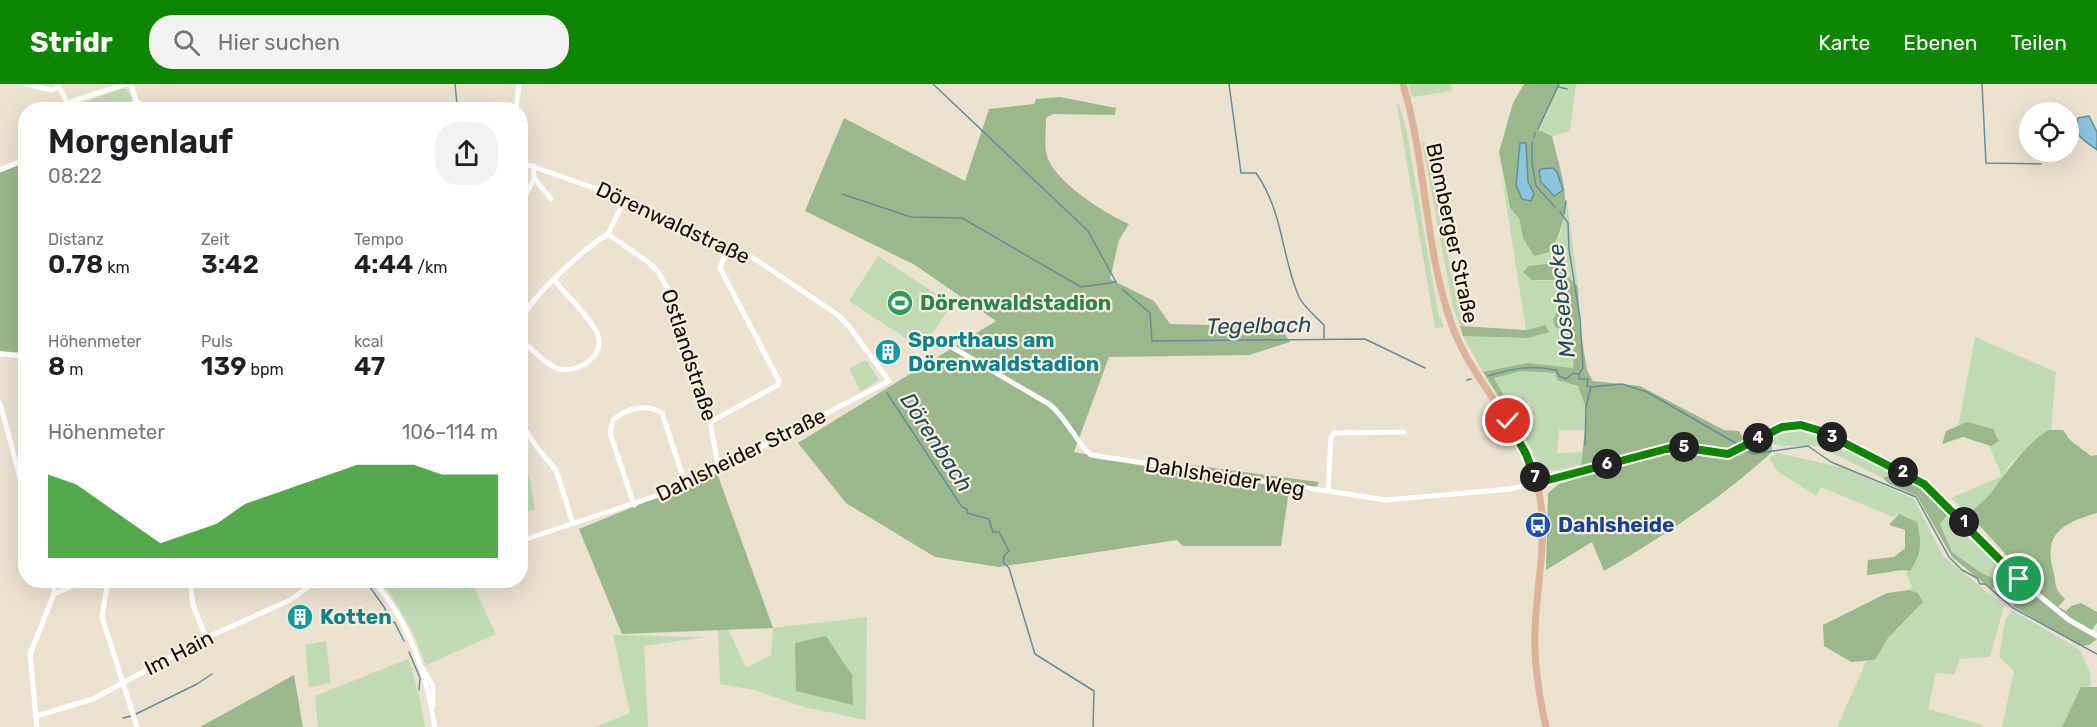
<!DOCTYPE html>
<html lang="de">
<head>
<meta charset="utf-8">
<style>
  :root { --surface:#fff; --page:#f2f2f2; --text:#202124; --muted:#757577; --accent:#0e8602 }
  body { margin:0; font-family:Rubik,sans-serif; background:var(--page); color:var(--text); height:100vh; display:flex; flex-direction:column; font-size:22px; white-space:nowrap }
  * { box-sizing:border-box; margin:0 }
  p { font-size:20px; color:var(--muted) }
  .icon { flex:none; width:33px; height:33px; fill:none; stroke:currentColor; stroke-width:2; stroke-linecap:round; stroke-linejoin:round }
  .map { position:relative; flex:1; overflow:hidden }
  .sheet { position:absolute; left:18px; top:18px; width:510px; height:486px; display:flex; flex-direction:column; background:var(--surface); border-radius:24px; box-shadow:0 6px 24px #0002 }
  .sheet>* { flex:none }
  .buttons { position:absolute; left:2019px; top:18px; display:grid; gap:12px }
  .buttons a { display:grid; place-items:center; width:60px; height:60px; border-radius:50%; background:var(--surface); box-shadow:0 6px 24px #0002; font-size:30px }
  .pin { position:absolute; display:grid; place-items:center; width:51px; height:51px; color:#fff; margin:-26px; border:3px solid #fff; border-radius:50%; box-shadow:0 2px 6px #0007 }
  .km { position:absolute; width:30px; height:30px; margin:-15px; border-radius:50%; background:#222; color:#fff; font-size:16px; line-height:30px; text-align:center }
  .round { display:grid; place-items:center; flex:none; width:63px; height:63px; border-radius:24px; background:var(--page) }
  .summary { display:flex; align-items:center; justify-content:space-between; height:102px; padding:0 30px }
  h1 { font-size:33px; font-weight:600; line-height:45px }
  .stats { display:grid; grid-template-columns:repeat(3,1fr); gap:9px; height:102px; padding:6px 30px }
  .stats div { display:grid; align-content:center }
  .stats b { font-size:26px; font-weight:600 }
  .stats small { font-size:16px; font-weight:400 }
  .stats p { font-size:16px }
  .chart { height:168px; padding:12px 30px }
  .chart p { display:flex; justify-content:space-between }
  .chart svg { width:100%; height:108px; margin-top:6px; fill:var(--accent); opacity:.7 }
  header { display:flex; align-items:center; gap:36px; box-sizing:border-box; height:84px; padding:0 30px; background:var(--accent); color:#fff }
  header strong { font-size:28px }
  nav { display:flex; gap:33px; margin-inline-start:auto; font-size:21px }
  .search { width:420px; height:54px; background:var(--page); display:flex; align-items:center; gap:15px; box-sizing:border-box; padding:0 21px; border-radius:24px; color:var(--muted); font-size:22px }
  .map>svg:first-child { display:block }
  .green { fill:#c0dbb4 }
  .forest { fill:#9ab88c }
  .water { fill:#8ac4dd; stroke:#668d9d; stroke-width:1.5 }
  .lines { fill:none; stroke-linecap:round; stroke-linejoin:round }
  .stream { stroke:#668d9d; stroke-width:1.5 }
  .minor { stroke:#fff; stroke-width:5 }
  .major { stroke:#dcb298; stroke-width:7 }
  .route-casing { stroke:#fff; stroke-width:12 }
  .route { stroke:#0e8602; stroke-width:8 }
  .labels { text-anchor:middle; stroke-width:4.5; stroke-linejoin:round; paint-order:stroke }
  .street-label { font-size:21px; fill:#110e08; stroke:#f9eedc }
  .leisure-label { font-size:21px; font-weight:bold; fill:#27864d; stroke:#f9eedc; text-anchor:start }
  .culture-label { font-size:21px; font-weight:bold; fill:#0d838f; stroke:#f9eedc; text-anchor:start }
  .transit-label { font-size:21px; font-weight:bold; fill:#164399; stroke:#f9eedc; text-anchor:start }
  .water-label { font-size:22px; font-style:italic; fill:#1b4b5e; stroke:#f9eedc }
</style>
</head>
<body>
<header>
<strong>Stridr</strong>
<div class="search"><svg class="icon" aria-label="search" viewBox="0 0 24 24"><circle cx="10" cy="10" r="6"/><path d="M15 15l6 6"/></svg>Hier suchen</div>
<nav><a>Karte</a><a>Ebenen</a><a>Teilen</a></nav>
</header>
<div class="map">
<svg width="2097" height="643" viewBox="0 0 2097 643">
  <rect width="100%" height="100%" fill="#ebe1cf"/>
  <g class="green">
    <polygon points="1408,0 1451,0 1452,7 1412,13"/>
    <polygon points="1560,0 1576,0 1570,47 1552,52 1538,46"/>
    <polygon points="120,5 126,5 133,15 120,25 79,25 77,21"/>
    <polygon points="1399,20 1407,49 1438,229 1444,243 1435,244 1397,21"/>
    <polygon points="1422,58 1425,58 1458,223 1465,243 1460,242 1453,223"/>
    <polygon points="1501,87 1510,124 1519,134 1523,154 1534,172 1550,168 1561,149 1567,118 1578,203 1555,179 1544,181 1538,197 1558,196 1568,207 1569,221 1564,246 1574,264 1573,285 1527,279 1483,288 1463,252 1528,254 1545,241 1526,246"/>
    <polygon points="878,172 952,220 922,265 849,217"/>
    <polygon points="1975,253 2056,288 2051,346 2048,346 2010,380 1996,404 1969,430 1951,414 2002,392 1989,362 1998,356 1967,338 1958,343"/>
    <polygon points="866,276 879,296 861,307 849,285"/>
    <path d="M1522,287L1555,289L1557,296L1578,302L1587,327L1584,346H1559L1557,369L1582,368L1581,381C1568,384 1552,390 1540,383L1519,341L1535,335L1529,318L1506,324L1504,321L1508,319L1494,294Z"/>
    <path d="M1795,345C1829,348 1863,374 1892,390L1883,394L1818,362H1782L1759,357L1780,347Z"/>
    <polygon points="1777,369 1845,384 1914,415 1943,472 2004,522 1990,573 1960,575 1954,591 1936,589 1928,625 1983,641 1982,643 1837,643 1866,578 1875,576 1888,554 1923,518 1918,509 1909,506 1912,503 1906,489 1918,475 1899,430 1893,433 1821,403 1816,412 1777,387 1769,374"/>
    <polygon points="529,391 535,426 521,429 521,393"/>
    <polygon points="1949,429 2005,484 2004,500 1980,488 1952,468 1940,440"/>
    <polygon points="383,497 425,497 428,503 451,497 471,497 496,550 426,581 414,551"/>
    <polygon points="2012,526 2080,566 2090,588 2091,602 2081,603 2062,643 2002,643 2014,587 1999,573 2005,536"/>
    <polygon points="867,533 866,636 804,623 754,606 720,600 718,546 728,545 746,584 771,571 773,544"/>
    <polygon points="613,551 706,553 644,562 648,643 595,643 630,629"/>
    <polygon points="326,557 331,599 309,603 305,561"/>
    <path d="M408,575C416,595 421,621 425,643H318L315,612Z"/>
  </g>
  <g class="forest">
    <path d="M1524,0H1560L1538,46L1552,52C1563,98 1576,124 1550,168L1534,172L1523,154L1519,134L1510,124L1499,68L1513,19Z"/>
    <path d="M1060,13L1116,24L1115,31L1053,30L1046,34C1046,46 1044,61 1047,72C1054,97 1105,130 1129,140L1119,156L1110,195L1154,217L1170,240L1280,243L1290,258L1249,271L1109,273L1074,368L1180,388L1191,381L1319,398L1315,407L1289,406L1281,462H1183L1177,456L999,483L935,473L846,419L798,359L996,237L915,181L805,127L844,34L965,97L989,25L1034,20L1036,15Z"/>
    <polygon points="25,79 25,269 0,267 0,88"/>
    <path d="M1555,179L1578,203L1580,244L1587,286L1593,297L1640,302L1724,346L1739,347L1751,366L1772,360V368C1722,414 1662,453 1604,487L1592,458L1546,486L1548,409L1559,400L1584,392L1581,381L1587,327L1578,302L1557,296L1555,289L1522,287L1494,294L1508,319L1504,321L1483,288L1527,279L1573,284L1574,264L1564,246L1555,243L1553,235L1559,225L1569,221L1568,207L1558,196H1532L1523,188L1529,182Z"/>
    <polygon points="1545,241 1549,248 1528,254 1463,252 1460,242 1526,246"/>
    <polygon points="1967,338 1993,345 1999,357 1991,362 1963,353 1942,360 1946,347"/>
    <path d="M2048,346H2063L2070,356L2091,372L2097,371V429C2064,439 2043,448 2053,486C2057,501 2053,503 2065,515L2058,523L2066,527L2071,522L2081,519L2097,528V539L2092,546L2097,550V555L2089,561L2080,562L2013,522L2015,496L2020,486L1969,430C1978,421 1989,413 1996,402C2013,380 2025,362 2048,346Z"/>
    <polygon points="717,389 773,544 622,550 579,445"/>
    <path d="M1892,390C1911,391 1939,413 1949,429L1940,440L1952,468L1980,488L1998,497L1992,506L1952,473L1917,412L1889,400L1883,394Z"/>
    <path d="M1899,430L1917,438C1922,458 1922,470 1910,487C1900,484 1879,491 1867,491L1868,476L1894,473L1905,464V446L1889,441Z"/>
    <polygon points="1909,506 1918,509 1923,518 1888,554 1875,576 1851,578 1824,562 1823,541 1887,509"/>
    <polygon points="826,552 852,591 853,621 796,607 795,559"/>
    <polygon points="294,591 303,643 200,643"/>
    <polygon points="2081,603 2097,603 2097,643 2062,643"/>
  </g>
  <g class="water">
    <path d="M2089,32L2097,48V66C2086,57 2071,52 2078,34Z"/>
    <polygon points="1520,59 1526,59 1528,97 1534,110 1531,117 1522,115 1516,101"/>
    <polygon points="1553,84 1557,88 1563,106 1554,112 1541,98 1539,88 1541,85"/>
  </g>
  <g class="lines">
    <g class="stream">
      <polyline points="455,0 457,20"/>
      <path d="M1229,0L1241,89H1256C1284,129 1281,172 1299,213C1304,223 1316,233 1324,241V254"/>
      <polyline points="1982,0 1986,79 2041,80"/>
      <polyline points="1559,3 1567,5"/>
      <polyline points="455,26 457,22"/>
      <polyline points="1538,45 1559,0"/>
      <polyline points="1534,53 1535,49"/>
      <polyline points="1532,58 1532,79 1536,102 1555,123"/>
      <polyline points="842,110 911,133 962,134 1081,203 1116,198 1088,147 933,0"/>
      <polyline points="1560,128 1568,139 1569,166 1580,234 1583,284 1579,290 1579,295 1588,295 1587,302 1591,303 1622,300 1647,308 1739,361"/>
      <polyline points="1564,130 1566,117"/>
      <polyline points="1122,205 1150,229 1152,257 1365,255 1425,284"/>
      <path d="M1488,292C1515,284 1528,281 1556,286L1559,292L1566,295L1573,289L1578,290"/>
      <polyline points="1467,296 1471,295"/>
      <polyline points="887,309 962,423 967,425 967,429 989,435 993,448 999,448 1009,467 1004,472 1003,478 1009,484 1035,570 1094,607 1093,643"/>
      <polyline points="1585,361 1586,323 1591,303"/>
      <polyline points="1743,365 1753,370 1808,362 1831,378 1916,413 1949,473 1962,486 1977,494 1980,500 1985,500 2013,524 2097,570"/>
      <polyline points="365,496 384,523 390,536 395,539 404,557"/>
      <polyline points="409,568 420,594 419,606"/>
      <polyline points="136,630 197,600 212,590"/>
      <polyline points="123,634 131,632"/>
    </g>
    <g class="minor">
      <polyline points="26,0 51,6 59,3"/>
      <polyline points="131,0 136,17 150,26"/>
      <polyline points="58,1 71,26"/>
      <polyline points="67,19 126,0"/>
      <polyline points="516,26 519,0"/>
      <polyline points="520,78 625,115 755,175 838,231 848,241 889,297 686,402 520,457"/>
      <polyline points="0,86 26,75"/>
      <polyline points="534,94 551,115"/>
      <polyline points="625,115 608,150 648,178 658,188 668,205 705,312 719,385"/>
      <polyline points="520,123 534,94 534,82"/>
      <path d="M520,237C534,210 582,166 608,150"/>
      <path d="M520,255C532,264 543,279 556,284C577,292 609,270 596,247C586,229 568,213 555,197"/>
      <path d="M952,263L1049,320C1068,335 1074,356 1091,371L1386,416L1511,405L1666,365L1680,363L1728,370L1782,343L1801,341L1821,347L1924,400L2019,495L2069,536L2097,552"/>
      <polyline points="0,270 26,272"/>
      <polyline points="0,319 26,416"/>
      <polyline points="520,337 538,365 556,386 573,440"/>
      <polyline points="712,337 778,301 779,297 720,184 728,163"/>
      <polyline points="1328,407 1331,354 1334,349 1404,348"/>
      <path d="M634,421L610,349L613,336C628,324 646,319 662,329L686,402"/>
      <polyline points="108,496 102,533 137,643"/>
      <polyline points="190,496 193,521 206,554"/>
      <path d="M373,496C410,538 426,590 435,643"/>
      <polyline points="54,510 86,496"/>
      <polyline points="422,584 433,602 433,621"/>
      <polyline points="36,632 93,615 206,554 290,516 318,496"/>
      <polyline points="37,643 30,570 54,510 54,496"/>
    </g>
    <path class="major" d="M1403,0C1427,79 1424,166 1453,244C1474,300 1522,341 1537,400C1550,449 1536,499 1535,549C1534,581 1539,612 1546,643"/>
  </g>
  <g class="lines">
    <g class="route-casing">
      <polyline id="route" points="1508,337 1526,370 1537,399 1666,365 1680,363 1728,370 1782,343 1801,341 1821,347 1924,400 2019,495"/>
    </g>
    <use href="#route" class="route"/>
  </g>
  <defs>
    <g id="stadium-disc" transform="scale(1.35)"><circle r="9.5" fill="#2e9e5b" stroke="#f9eedc"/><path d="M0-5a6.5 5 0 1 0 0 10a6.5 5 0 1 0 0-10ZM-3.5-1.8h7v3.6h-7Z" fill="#fff"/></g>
    <g id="building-disc" transform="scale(1.35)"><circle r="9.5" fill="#0f9aa8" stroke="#f9eedc"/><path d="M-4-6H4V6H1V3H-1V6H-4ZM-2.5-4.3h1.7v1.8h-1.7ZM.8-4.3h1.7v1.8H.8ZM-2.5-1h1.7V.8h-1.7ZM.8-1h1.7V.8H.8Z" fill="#fff"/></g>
    <g id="bus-disc" transform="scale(1.35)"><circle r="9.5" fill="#1a4fb4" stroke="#f9eedc"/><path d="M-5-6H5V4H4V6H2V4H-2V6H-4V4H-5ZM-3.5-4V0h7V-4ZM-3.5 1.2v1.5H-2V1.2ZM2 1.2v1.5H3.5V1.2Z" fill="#fff"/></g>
  </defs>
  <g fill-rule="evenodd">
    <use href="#stadium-disc" x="900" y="219"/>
    <use href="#building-disc" x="888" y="268"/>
    <use href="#bus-disc" x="1538" y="441"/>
    <use href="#building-disc" x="300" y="533"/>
  </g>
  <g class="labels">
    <g class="street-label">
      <text transform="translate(673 139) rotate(25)" y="7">Dörenwaldstraße</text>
      <text transform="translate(1452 149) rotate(78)" y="7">Blomberger Straße</text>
      <text transform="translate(689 271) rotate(72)" y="7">Ostlandstraße</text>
      <text transform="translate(741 371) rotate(-26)" y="7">Dahlsheider Straße</text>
      <text transform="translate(1225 393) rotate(9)" y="7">Dahlsheider Weg</text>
      <text transform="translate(179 569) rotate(-27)" y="7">Im Hain</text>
    </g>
    <g class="leisure-label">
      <text x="920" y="226">Dörenwaldstadion</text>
    </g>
    <g class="culture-label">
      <text x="908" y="263">Sporthaus am<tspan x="908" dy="24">Dörenwaldstadion</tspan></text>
      <text x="320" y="540">Kotten</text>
    </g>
    <g class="transit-label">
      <text x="1558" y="448">Dahlsheide</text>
    </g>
    <g class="water-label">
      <text transform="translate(1561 217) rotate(-96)" y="8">Mosebecke</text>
      <text transform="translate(1259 241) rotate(-1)" y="8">Tegelbach</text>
      <text transform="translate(937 358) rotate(57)" y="8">Dörenbach</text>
    </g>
  </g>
</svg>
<div class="buttons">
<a><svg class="icon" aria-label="locate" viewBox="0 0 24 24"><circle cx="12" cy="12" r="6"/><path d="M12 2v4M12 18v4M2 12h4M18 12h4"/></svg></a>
</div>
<div class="pin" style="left:2019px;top:495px;background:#1e9e55"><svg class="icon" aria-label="arrive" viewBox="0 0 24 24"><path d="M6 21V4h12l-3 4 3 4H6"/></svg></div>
<div class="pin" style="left:1508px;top:337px;background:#d93025"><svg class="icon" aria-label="check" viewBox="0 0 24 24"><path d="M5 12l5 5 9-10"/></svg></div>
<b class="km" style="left:1964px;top:438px">1</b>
<b class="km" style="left:1903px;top:388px">2</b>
<b class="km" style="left:1832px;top:353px">3</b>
<b class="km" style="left:1758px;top:354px">4</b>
<b class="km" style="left:1684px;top:363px">5</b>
<b class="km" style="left:1607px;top:380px">6</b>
<b class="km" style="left:1535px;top:393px">7</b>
<section class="sheet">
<div class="summary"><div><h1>Morgenlauf</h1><p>08:22</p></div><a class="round"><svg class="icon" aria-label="share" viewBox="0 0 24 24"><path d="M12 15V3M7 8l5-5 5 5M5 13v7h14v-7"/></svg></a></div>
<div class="stats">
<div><p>Distanz</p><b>0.78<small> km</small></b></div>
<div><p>Zeit</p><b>3:42</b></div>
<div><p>Tempo</p><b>4:44<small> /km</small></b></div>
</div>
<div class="stats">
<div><p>Höhenmeter</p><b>8<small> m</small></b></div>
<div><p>Puls</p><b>139<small> bpm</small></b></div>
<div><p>kcal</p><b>47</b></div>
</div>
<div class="chart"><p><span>Höhenmeter</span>106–114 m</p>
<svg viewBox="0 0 160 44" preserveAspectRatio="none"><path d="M0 44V10L10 14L20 22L30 30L40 38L50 34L60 30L70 22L80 18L90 14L100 10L110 6L120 6L130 6L140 10L150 10L160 10V44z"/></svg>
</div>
</section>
</div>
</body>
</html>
